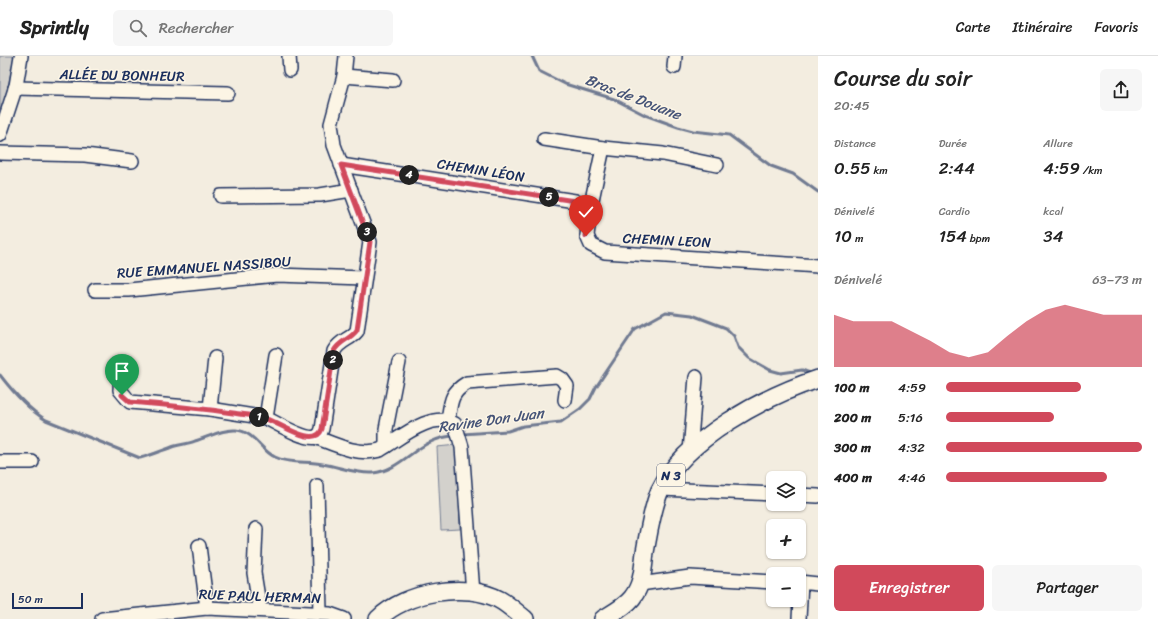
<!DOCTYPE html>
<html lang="fr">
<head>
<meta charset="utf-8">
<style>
  :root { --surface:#fff; --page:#f6f6f6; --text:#222; --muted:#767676; --line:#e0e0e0; --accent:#d1495b }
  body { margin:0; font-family:Sriracha,sans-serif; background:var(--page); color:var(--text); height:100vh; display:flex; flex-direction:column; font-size:15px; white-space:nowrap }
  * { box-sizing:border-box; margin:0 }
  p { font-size:13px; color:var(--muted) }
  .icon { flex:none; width:22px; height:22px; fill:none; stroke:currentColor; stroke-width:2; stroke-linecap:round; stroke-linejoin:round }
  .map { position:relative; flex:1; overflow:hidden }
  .sheet { display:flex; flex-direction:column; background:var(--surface); width:340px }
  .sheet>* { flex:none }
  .buttons { position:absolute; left:766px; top:415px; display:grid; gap:8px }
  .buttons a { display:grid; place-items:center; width:40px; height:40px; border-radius:6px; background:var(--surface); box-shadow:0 1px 3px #0004; font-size:20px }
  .scale { position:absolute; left:12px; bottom:10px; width:71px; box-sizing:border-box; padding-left:4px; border:2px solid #1b2f5e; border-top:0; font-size:11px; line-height:14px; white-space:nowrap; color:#1b2f5e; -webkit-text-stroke:3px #fcf5e5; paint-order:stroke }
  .pin { position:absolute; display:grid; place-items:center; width:34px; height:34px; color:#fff; margin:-41px -17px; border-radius:50% 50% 50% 0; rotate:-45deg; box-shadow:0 0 4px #0007 }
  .pin .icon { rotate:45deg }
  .km { position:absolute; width:20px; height:20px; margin:-10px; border-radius:50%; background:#222; color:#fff; font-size:11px; line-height:20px; text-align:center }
  .round { display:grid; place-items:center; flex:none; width:42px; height:42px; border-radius:6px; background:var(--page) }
  .headline { display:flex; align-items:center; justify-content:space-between; height:68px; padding:0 16px }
  h1 { font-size:22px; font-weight:600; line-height:30px }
  .figures { display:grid; grid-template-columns:repeat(3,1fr); gap:6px; height:68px; padding:4px 16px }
  .figures div { display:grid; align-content:center }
  .figures b { font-size:17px; font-weight:600 }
  .figures small { font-size:11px; font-weight:400 }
  .figures p { font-size:11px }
  .chart { height:112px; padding:8px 16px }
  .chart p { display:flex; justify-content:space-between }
  .chart svg { width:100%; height:72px; margin-top:4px; fill:var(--accent); opacity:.7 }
  .cta { display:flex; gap:8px; margin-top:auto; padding:8px 16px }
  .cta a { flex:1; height:46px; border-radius:6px; background:var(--accent); color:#fff; font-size:16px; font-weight:600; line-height:46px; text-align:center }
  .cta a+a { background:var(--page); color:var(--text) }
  ul { padding:0 16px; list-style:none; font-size:13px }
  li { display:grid; grid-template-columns:64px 48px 1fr; align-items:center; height:30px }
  li i { height:10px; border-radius:5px; background:var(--accent) }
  header { display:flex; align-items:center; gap:24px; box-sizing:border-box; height:56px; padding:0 20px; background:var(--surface); border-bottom:1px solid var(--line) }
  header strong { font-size:19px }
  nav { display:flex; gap:22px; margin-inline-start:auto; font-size:14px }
  .search { width:280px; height:36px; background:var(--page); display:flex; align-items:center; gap:10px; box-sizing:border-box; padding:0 14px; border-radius:6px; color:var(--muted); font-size:15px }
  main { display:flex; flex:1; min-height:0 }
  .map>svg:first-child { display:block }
  .green { fill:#d3d1cc; stroke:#778095 }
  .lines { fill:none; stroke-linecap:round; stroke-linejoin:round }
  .stream { stroke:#707a91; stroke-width:3 }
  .minor-casing { stroke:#1b2f5e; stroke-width:16 }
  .major-casing { stroke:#1b2f5e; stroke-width:20 }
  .minor { stroke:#fcf5e5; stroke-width:13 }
  .major { stroke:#fcf5e5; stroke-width:17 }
  .route-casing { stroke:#fff; stroke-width:8 }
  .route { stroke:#d1495b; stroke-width:5 }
  .labels { text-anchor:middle; stroke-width:3; stroke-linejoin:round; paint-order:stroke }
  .shield { fill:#fcf5e5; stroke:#5e6a86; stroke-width:1 }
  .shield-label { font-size:13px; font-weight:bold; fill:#1b2f5e }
  .street-label { font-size:14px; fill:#1b2f5e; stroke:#fcf5e5 }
  .water-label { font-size:15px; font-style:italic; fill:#465478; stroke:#fcf5e5 }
</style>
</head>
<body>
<header>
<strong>Sprintly</strong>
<div class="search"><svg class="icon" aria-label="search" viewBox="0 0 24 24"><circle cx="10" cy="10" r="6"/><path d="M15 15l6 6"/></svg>Rechercher</div>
<nav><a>Carte</a><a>Itinéraire</a><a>Favoris</a></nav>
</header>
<main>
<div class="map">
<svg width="818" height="563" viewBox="0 0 818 563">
  <rect width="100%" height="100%" fill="#f3ede0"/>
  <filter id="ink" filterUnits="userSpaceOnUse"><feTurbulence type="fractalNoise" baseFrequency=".025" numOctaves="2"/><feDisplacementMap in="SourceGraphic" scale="8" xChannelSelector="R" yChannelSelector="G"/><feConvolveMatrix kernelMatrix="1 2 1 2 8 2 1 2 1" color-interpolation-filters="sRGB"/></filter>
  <g filter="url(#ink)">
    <g class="green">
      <polygon points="0,0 14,0 3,56 0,54"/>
      <polygon points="457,389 460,473 441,474 437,391"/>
    </g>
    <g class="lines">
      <g class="stream">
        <polyline points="532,0 539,15 565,28 614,43 645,59 678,71 693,75 729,79 771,110 793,118 818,136"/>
        <path d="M0,319C13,336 28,353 46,364L140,402C152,399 163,394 175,390C181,388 189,388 195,385C209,381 222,373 236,374C255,376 260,394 275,401C289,408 307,405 323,408C340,411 356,418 373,417C404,414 418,381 455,380"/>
        <polyline points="462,378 508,375 523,370 561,366 580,353 590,343 596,331 635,273 666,256 692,259 726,272 734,280 738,291 749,302 770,314 781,317 802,314 815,319"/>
      </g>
      <g class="minor-casing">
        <g id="minor">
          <polyline points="289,0 290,14"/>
          <polyline points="674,11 675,0"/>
          <polyline points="344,20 393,24"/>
          <polyline points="15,32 228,37"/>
          <polyline points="0,79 16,30 21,0"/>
          <polyline points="544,83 603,92 663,98 717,109"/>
          <polyline points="603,92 590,153 587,180 591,189 605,196 818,210"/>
          <polyline points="0,97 85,99 132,105"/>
          <polyline points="341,109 575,145 590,153"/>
          <polyline points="221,140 320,139 351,134"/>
          <polyline points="95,234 129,234 277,219 364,222"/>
          <polyline points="121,317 120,334 130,346 210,353 266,362 276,299"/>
          <polyline points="210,353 215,302"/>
          <path d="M266,362C276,367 306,385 317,381C320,379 321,376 322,373L334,295C340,284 350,284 357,275L370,186L334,89L331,68L344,20L346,0"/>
          <path d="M448,364C451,346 450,337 467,327L557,320L562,323L567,330L565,344"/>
          <path d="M315,381C336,389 358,400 380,394C399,383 432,354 455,368L462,391L473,537"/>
          <polyline points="386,390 386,373 399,306"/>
          <polyline points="690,396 696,321"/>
          <polyline points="0,406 32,406"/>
          <polyline points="317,430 320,557"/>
          <polyline points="661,433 773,438"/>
          <polyline points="799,439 818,440"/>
          <polyline points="256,473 254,517 260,554"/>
          <polyline points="199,490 207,552"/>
          <polyline points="799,526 818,528"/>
          <polyline points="640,528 690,521 773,526"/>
          <polyline points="102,563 207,552 330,558 344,563"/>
          <polyline points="799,563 801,526"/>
        </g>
      </g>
      <g class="major-casing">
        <g id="major">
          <path d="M378,563C405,536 466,525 500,544C509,549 517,557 525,563"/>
          <path d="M603,563C613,557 625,551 632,542C643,528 643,512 645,496C649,475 652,453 660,434C685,382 766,340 818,323"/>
        </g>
      </g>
      <use href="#minor" class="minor"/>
      <use href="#major" class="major"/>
    </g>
  </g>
  <g class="lines" filter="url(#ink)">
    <g class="route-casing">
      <path id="route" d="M122,339L130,346C165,349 199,352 233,357C244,359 256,359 266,363C280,367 315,393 322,373L334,295C340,284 350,284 357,274L370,186L341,109L575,145L590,153L586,180"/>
    </g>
    <use href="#route" class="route"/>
  </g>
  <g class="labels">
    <rect class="shield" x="657" y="408" width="28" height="22" rx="3"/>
    <g class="shield-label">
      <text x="671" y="424">N 3</text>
    </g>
    <g class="street-label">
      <text transform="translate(122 19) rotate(1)" y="5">ALLÉE DU BONHEUR</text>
      <text transform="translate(481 114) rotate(9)" y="5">CHEMIN LÉON</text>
      <text transform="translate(667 184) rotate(3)" y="5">CHEMIN LEON</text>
      <text transform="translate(204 211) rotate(-4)" y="5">RUE EMMANUEL NASSIBOU</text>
      <text transform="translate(260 540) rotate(2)" y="5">RUE PAUL HERMAN</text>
    </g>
    <g class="water-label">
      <text transform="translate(633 41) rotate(21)" y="5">Bras de Douane</text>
      <text transform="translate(491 364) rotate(-8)" y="5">Ravine Don Juan</text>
    </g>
  </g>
</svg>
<div class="buttons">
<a><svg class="icon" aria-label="layers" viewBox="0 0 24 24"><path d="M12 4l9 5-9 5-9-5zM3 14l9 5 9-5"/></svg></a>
<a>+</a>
<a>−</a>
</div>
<div class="scale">50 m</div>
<div class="pin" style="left:122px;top:339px;background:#1e9e55"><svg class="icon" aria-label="arrive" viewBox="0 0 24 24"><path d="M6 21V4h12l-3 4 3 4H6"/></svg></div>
<div class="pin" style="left:586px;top:180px;background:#d93025"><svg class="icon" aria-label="check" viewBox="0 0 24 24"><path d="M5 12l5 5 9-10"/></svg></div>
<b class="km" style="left:259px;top:361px">1</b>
<b class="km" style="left:333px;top:304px">2</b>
<b class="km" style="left:367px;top:176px">3</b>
<b class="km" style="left:409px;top:119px">4</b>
<b class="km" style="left:549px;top:141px">5</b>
</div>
<section class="sheet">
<div class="headline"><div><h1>Course du soir</h1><p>20:45</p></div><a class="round"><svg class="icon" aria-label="share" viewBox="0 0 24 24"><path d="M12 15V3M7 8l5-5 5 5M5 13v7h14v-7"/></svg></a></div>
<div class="figures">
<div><p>Distance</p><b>0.55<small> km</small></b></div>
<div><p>Durée</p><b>2:44</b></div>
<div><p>Allure</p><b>4:59<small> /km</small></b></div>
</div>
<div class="figures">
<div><p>Dénivelé</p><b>10<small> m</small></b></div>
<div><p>Cardio</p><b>154<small> bpm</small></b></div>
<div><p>kcal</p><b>34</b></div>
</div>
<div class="chart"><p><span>Dénivelé</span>63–73 m</p>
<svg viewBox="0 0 160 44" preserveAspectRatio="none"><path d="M0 44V12L10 16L20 16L30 16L40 22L50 28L60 35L70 38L80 35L90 25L100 16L110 9L120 6L130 9L140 12L150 12L160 12V44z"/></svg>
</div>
<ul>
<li><b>100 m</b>4:59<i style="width:69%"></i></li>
<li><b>200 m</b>5:16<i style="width:55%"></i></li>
<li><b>300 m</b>4:32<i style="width:100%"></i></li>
<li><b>400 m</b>4:46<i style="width:82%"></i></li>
</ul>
<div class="cta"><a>Enregistrer</a><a>Partager</a></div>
</section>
</main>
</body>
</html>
